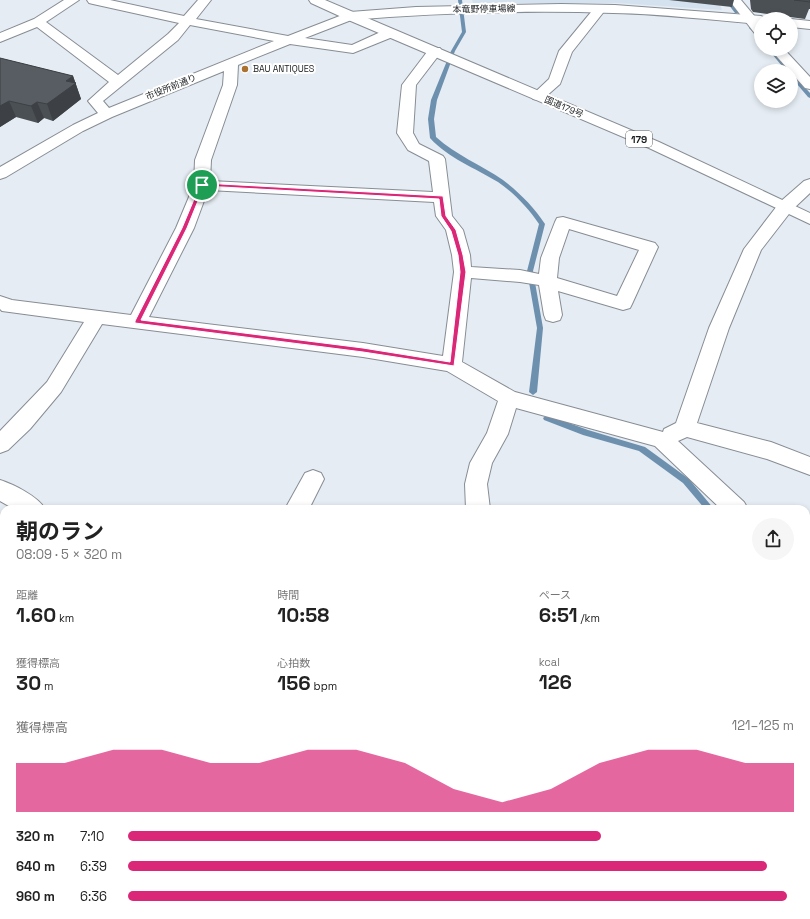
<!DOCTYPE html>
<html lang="ja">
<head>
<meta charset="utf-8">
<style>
  :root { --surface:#fff; --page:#f6f6f6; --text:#222; --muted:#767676; --accent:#db2777 }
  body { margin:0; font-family:"Space Grotesk","Noto Sans JP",sans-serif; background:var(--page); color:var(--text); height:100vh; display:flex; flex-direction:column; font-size:15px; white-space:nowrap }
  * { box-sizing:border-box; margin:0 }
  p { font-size:13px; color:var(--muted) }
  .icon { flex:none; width:22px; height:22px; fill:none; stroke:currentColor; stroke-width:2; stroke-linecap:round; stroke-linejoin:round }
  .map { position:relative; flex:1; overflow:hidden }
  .panel { position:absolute; left:0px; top:505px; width:810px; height:414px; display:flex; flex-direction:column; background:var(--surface); border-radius:12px 12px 0 0; box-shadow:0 2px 6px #0003 }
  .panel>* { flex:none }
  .buttons { position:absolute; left:754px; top:12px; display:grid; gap:8px }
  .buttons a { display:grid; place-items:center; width:44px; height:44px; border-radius:50%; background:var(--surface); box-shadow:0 2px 6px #0003; font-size:20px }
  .pin { position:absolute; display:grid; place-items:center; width:34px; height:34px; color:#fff; margin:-17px; border:2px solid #fff; border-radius:50%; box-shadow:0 1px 4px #0007 }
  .round { display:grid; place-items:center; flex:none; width:42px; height:42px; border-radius:21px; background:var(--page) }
  .overview { display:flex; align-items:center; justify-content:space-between; height:68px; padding:0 16px }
  h1 { font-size:22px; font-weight:700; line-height:30px }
  .stats { display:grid; grid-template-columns:repeat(3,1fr); gap:6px; height:68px; padding:4px 16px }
  .stats div { display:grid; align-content:center }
  .stats b { font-size:20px; font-weight:700 }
  .stats small { font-size:11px; font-weight:400 }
  .stats p { font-size:11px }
  .chart { height:112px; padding:8px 16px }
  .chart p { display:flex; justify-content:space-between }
  .chart svg { width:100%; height:72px; margin-top:4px; fill:var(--accent); opacity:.7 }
  ul { padding:0 16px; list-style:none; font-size:13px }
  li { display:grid; grid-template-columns:64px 48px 1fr; align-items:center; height:30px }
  li i { height:10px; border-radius:5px; background:var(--accent) }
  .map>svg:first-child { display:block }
  .built { fill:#d4e1ee }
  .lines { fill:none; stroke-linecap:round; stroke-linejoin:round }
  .stream { fill:#6d90af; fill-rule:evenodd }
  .minor-casing { stroke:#878d94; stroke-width:2 }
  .major-casing { stroke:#878d94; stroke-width:2 }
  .highway-casing { stroke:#878d94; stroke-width:2 }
  .minor { fill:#fff; fill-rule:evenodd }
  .major { fill:#fff; fill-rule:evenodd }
  .highway { fill:#fff; fill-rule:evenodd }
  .wall { fill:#4b5055 }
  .shaded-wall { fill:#3d4145 }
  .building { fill:#575d63; stroke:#3d4145 }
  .route { fill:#db2777; stroke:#fff; fill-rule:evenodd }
  .poi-dot { fill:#ab7130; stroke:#fff; stroke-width:1.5 }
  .labels { text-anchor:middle; stroke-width:4; stroke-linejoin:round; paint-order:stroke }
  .far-street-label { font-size:9px; fill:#181b1d; stroke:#fff }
  .far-poi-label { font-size:9px; fill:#181b1d; stroke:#fff; text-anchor:start }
  .shield { fill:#fff; stroke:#5d5f61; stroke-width:1 }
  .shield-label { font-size:10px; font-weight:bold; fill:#181b1d }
</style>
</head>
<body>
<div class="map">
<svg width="810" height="919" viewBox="0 0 810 919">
  <rect width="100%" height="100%" fill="#e5ecf3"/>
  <polygon class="built" points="472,0 718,0 722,10 618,3 473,3"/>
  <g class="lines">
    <g class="stream">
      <path d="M458,0H462L466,32L455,51L437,100L434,119L436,137C456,155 481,165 503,180C519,192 534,207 545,224L533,271L543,328L537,392L533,395L529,392L537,328L527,271L539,224C528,208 514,193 498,182C475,168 448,158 430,138L428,119L431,100L451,51L462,32Z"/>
      <polygon points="725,0 729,0 739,11 739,13 735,13"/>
      <polygon points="749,26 753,26 761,36 761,40 749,28"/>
      <polygon points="768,49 773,49 791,70 792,71 791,72 786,71"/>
      <polygon points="791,72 810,93 810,98 808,97 791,77"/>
      <polygon points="547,415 588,430 645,447 689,479 714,509 705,509 683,483 639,451 583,435 544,420 543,418"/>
      <polygon points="806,777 810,779 810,790 806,789"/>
    </g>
    <g class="minor-casing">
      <g id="minor">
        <path d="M64,0H79L46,22L118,75L168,34L179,23L93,4L89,3L87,0H110L184,16L198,0H211L196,19L288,36L350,12L354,13L356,16L354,19L305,38L352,45L385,30H395L396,33L395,36L353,53L290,44L238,65L237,85L211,160L210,181L433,192L429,161L408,150L397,133L402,85L430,48H440L442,51L416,85L413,133L419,144L443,156L445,159L452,216L463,230L470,255L471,267L520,270L539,274L541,258L555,222L557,218L563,217L655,243L658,247L632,304L630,308L623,310L558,291L562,315L560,320L553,322L546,320L544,315L539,285L520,282L471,278L462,362L515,392L663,432L664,429L676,423L709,328L744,249L780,202L804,181L810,179V193L792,210L761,250L729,328L697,423L771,442L810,457V475L767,459L687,437L678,441L744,502L748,509H721L655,446L516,408L508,434L492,463L487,484L490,509H466L465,484L470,463L487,433L498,401L447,371L363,357L102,324L61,392L30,429L8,450L0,453V431L47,382L84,322L2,311L0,309V296L12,300L131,315L176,228L194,185L195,160L223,85L224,71L112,117L83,131L6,177L0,179V167L73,125L98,113L88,101L109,82L37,27L0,42V33L34,19ZM190,25L274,41L109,108L103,101L178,40ZM208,190L434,202L436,216L446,230L452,255L454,272L443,356L363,343L149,317L194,228ZM569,229L639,250L617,296L557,278L559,258Z"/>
        <polygon points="729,0 741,0 761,24 761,36 756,35"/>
        <polygon points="600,5 604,6 606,9 572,52 560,84 543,99 538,100 533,99 531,96 549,79 559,51 596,6"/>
        <polygon points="770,49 784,49 810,77 810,89 805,88"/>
        <polygon points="313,470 321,473 324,479 309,509 285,509 305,473"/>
        <path d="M0,480C13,484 39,497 45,509H14L0,501Z"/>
        <polygon points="806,603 810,605 810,633 806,631"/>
        <rect x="440" y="915" width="32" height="4"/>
      </g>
    </g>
    <g class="major-casing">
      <g id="major">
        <path d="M561,4L615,5L761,16L767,19H761V24C712,20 662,14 613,13C525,10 437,13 350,20L346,19L344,16L346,13L350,12L416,7Z"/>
        <polygon points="791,19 810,21 810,29 791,27"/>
      </g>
    </g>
    <g class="highway-casing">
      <polygon id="highway" points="309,0 325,0 659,142 810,213 810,224 649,148 346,19 311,3"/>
    </g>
    <use href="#minor" class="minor"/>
    <use href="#major" class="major"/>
    <use href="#highway" class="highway"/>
  </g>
  <g class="wall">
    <polygon points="669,0 734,0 732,7"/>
    <polygon points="750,0 810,0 810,9 809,9 805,19 753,12 751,9"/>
    <polygon points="0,58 73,76 81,99 53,121 44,118 38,123 16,117 0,127"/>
  </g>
  <g class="shaded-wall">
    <polygon points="73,76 81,99 53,121 47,104 66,81"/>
    <polygon points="9,101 16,117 0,127 0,106"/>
    <polygon points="37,102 44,118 38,123 31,106"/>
  </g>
  <g class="building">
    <polygon points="794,0 810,0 810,2"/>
    <polygon points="0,58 73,76 66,81 76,83 47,104 37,102 31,106 9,101 0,106"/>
  </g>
  <path class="route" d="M202,183L443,196L446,216L456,230L463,255L466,272L454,366L363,352L135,323V321L182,228L200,185ZM204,186L439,199L441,216L451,231L458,255L460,272L450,362L363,348L141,320L187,228Z"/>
  <circle class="poi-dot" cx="245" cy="69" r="4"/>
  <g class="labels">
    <g class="far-street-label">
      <text transform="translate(484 9) rotate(-1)" y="3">本竜野停車場線</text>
      <text transform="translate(171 87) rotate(-22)" y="3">市役所前通り</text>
      <text transform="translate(564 107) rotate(23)" y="3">国道179号</text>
    </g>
    <g class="far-poi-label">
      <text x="253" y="72">BAU ANTIQUES</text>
    </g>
    <rect class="shield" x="626" y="131" width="26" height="16" rx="3"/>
    <g class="shield-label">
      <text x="639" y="143">179</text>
    </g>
  </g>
</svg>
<div class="buttons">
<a><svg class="icon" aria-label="locate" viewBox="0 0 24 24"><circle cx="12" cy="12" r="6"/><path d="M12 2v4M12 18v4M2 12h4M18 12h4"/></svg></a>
<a><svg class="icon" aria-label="layers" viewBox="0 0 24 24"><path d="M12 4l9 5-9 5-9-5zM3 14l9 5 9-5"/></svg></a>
</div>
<div class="pin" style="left:202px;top:185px;background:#1e9e55"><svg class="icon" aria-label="arrive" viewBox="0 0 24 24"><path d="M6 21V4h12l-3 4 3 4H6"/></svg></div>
<section class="panel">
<div class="overview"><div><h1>朝のラン</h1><p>08:09 · 5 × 320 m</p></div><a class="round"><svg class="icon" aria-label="share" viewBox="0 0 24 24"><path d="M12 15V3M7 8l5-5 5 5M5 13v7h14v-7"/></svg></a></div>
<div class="stats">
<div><p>距離</p><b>1.60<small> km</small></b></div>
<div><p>時間</p><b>10:58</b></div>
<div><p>ペース</p><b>6:51<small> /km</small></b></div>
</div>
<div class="stats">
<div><p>獲得標高</p><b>30<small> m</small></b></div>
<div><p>心拍数</p><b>156<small> bpm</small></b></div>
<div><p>kcal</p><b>126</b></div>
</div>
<div class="chart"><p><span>獲得標高</span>121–125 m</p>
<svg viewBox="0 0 160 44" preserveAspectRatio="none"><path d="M0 44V14L10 14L20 6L30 6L40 14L50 14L60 6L70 6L80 14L90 30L100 38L110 30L120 14L130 6L140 6L150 14L160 14V44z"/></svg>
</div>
<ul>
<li><b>320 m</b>7:10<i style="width:71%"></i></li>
<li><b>640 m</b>6:39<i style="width:96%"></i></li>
<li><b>960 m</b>6:36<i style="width:99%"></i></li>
</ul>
</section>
</div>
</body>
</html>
